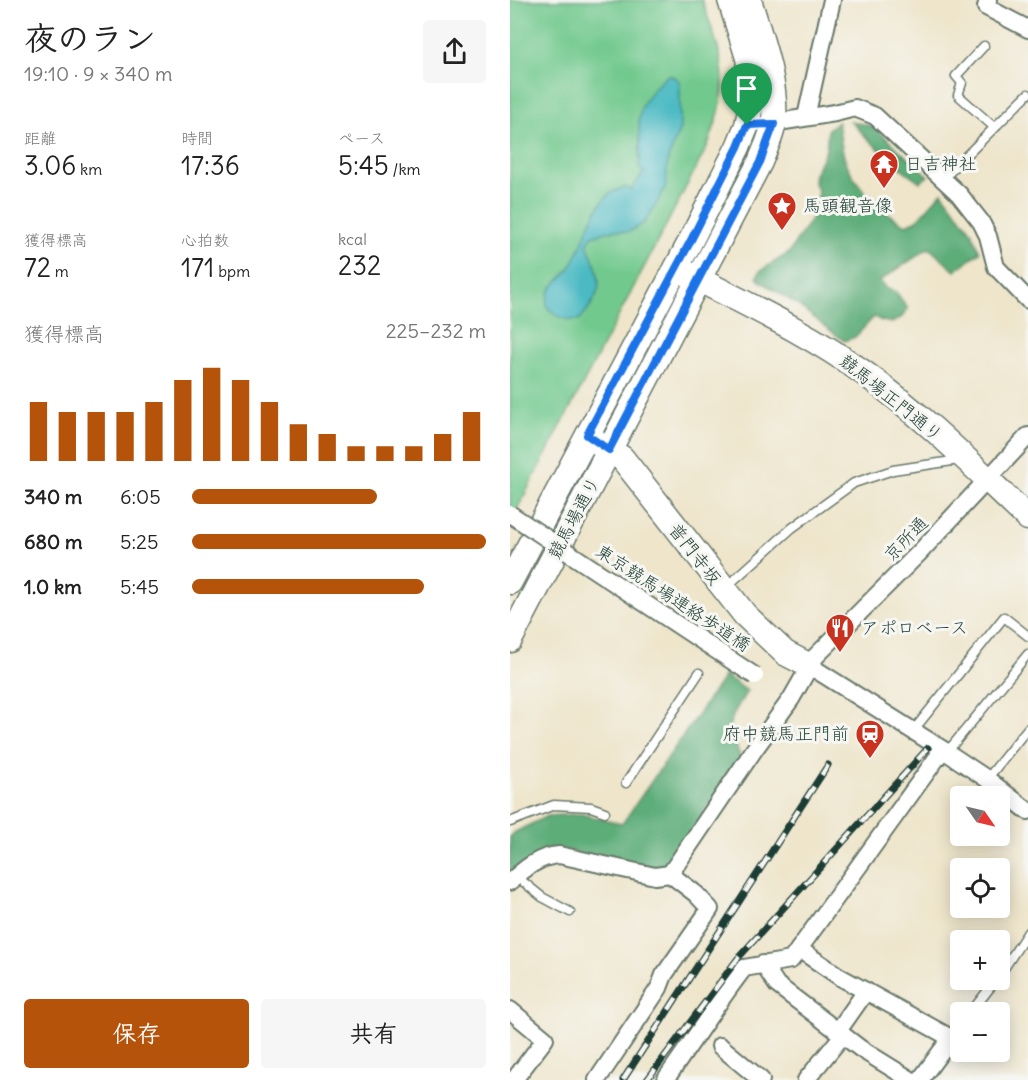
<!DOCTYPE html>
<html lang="ja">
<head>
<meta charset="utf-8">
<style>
  :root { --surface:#fff; --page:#f6f6f6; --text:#222; --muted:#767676; --accent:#b45309 }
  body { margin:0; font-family:Delius,"Klee One",sans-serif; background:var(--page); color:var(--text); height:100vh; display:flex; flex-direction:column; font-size:22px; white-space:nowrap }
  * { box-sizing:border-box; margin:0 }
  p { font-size:20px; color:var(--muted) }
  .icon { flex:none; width:33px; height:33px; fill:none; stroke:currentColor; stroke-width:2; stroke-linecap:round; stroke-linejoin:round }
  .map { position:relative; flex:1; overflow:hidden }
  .panel { display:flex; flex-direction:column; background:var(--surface); width:510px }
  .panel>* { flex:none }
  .needle { width:39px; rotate:124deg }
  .buttons { position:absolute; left:440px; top:786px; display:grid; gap:12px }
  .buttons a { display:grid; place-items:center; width:60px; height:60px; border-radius:6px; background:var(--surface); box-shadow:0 3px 15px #0003; font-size:30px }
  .pin { position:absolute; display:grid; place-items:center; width:51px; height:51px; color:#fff; margin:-62px -26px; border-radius:50% 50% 50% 0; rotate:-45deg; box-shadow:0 0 6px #0007 }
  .pin .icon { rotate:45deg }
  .round { display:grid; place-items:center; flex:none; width:63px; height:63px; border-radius:6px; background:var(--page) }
  .head { display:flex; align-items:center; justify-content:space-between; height:102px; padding:0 24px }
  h1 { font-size:33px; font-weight:600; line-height:45px }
  .metrics { display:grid; grid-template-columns:repeat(3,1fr); gap:9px; height:102px; padding:6px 24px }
  .metrics div { display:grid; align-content:center }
  .metrics b { font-size:26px; font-weight:600 }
  .metrics small { font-size:16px; font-weight:400 }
  .metrics p { font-size:16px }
  .chart { height:168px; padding:12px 24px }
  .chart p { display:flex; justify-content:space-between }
  .chart svg { width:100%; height:108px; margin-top:6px; stroke:var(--accent); stroke-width:6 }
  .action { display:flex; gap:12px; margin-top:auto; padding:12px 24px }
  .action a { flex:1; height:69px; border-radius:6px; background:var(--accent); color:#fff; font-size:24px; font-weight:600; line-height:69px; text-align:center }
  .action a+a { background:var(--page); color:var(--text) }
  ul { padding:0 24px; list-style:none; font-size:20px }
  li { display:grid; grid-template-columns:96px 72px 1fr; align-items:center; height:45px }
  li i { height:15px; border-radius:8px; background:var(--accent) }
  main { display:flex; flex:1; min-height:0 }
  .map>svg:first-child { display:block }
  .green { fill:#72c98e; stroke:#488361; stroke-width:1.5 }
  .forest { fill:#5dad79; stroke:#3e7556; stroke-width:1.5 }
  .water { fill:#4cbac3; stroke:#367c7c; stroke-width:1.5 }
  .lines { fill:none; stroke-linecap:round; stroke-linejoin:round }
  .lane-casing { stroke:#677869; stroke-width:11 }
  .street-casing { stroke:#677869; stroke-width:20 }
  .secondary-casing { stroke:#677869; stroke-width:27 }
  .lane { stroke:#fff; stroke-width:8 }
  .street { stroke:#fff; stroke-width:16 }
  .secondary { stroke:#fff; stroke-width:24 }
  .rail-casing { stroke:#1f3d34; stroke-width:7 }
  .rail { stroke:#f6f6f2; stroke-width:4.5; stroke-dasharray:14; stroke-linecap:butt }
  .street-bridge-casing { stroke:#677869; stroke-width:20; stroke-linecap:butt }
  .street-bridge { stroke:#fff; stroke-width:16 }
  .route-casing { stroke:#fff; stroke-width:12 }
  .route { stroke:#1a73e8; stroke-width:8 }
  .labels { text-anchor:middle; stroke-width:6; stroke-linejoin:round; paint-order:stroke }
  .poi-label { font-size:18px; fill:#1f3d34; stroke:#f6f6f2; text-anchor:start }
  .street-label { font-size:18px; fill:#1f3d34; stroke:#f6f6f2 }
</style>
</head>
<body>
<main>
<section class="panel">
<div class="head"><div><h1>夜のラン</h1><p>19:10 · 9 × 340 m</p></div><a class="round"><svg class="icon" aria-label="share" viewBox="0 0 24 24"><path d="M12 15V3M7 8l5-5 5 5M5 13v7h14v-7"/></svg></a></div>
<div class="metrics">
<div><p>距離</p><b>3.06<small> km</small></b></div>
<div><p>時間</p><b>17:36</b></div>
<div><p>ペース</p><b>5:45<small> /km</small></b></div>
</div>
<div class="metrics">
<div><p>獲得標高</p><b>72<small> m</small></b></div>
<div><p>心拍数</p><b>171<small> bpm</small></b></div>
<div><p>kcal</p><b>232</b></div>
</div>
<div class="chart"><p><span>獲得標高</span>225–232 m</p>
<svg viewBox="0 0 160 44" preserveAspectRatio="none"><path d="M5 44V20M15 44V24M25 44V24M35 44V24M45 44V20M55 44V11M65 44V6M75 44V11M85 44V20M95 44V29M105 44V33M115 44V38M125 44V38M135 44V38M145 44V33M155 44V24"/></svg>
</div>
<ul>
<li><b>340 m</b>6:05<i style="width:63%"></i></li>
<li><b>680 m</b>5:25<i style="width:100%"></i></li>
<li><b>1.0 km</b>5:45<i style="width:79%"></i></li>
</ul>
<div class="action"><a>保存</a><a>共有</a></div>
</section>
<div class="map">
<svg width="518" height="1080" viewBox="0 0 518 1080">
  <rect width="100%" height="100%" fill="#f6f6f2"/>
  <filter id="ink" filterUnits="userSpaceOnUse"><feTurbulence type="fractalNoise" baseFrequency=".0167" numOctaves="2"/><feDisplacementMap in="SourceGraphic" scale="12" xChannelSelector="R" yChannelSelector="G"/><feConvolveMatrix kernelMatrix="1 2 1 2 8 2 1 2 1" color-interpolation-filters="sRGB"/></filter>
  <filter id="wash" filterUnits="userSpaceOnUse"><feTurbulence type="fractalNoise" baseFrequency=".008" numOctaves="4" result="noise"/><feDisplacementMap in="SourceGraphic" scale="24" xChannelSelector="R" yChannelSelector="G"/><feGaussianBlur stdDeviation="1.35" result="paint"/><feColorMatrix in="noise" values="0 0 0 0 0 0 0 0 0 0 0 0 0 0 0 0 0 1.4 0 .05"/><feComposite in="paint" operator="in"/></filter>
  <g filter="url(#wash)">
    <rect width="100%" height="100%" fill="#eee5cb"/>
    <path class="green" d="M0,0H192C201,28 215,58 213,88C212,108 204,128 197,147L0,523Z"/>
    <g class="forest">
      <path d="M328,122C330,134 331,148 335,160C345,186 371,212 396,225L406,221L432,192L461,231L470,252L445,271L419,248L370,281L376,288L387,293L398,309L392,317L382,323L372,321L364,317L345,337L334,341L285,303L250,281L247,277L250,271L279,253L301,219L307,201L308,190L304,183L305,173L316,150L318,129Z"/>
      <path d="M341,122L363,126L418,176L410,182C385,165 362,144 341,122Z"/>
      <polygon points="215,675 237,691 225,711 219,726 231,759 156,869 146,871 51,849 0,875 0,837 5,832 37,816 71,814 112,824"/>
    </g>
    <path class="water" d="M158,75L166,78L170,83V128L158,159L156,185L146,205L134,223L119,232L104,230L82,236L77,245C93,280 95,290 69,320C55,321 47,317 37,307C36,284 48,285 59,269C75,246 78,215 98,195C102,191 110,189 115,187L121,190L134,172L129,168C134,120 115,113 158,75Z"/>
  </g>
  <g filter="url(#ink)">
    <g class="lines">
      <g class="lane-casing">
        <g id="lane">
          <polyline points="474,46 446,76 452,83 448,95 485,128"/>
          <polyline points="433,179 518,94"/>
          <polyline points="215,588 282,528 344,483 383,470 449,460"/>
          <polyline points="403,731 494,617 518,636"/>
          <polyline points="435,751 442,746 518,654"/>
          <polyline points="477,779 518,728"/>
          <polyline points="116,783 189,673"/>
          <polyline points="0,822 44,805 81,807 95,812"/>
          <polyline points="6,876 32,897 60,912"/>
          <polyline points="489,976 518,932"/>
          <polyline points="461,1012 486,980"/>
          <polyline points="441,1038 450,1026"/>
        </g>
      </g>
      <g class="street-casing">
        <g id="street">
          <polyline points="478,0 476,7 518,29"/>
          <polyline points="296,117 322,0"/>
          <polyline points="256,124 325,113 345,108 365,116 449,194 471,222 478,236 486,267 518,300"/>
          <polyline points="300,666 435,751 477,779 518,811"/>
          <path d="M0,882C14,869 29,856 49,855L145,876L160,874"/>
          <polyline points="289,949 330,977 441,1038 410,1080"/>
          <polyline points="253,964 267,985 351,1049 401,1080"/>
          <polyline points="0,1010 35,1039 4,1080"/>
          <polyline points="328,1031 356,991"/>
          <polyline points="210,1046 251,1080"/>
          <polyline points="87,1080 149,988 154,975 200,909 186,894 160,874 246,747 281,699 305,657 410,552 518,436"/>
          <path d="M155,1080C182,1043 206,1004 234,968L281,960L429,755L435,751"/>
          <polyline points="296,1080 333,1035"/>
        </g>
      </g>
      <g class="secondary-casing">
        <g id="secondary">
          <path d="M176,273C236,304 299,333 354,373C413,415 465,468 518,518"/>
          <polyline points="86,442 112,458 235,615 275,653 300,666"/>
          <polyline points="0,582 179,244 228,147 237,125 242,100 240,73 238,58 220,0"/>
          <path d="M0,640L250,162C255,149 262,136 264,122C267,81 251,39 239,0"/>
        </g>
      </g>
      <use href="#lane" class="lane"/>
      <use href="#street" class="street"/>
      <use href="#secondary" class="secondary"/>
      <g class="rail-casing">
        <g id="rail">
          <polyline points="113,1080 318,765"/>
          <polyline points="137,1080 229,957 418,748"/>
        </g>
      </g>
      <use href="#rail" class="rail"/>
      <g class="street-bridge-casing">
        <polyline id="street-bridge" points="0,514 245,676"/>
      </g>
      <use href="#street-bridge" class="street-bridge"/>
    </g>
  </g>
  <g class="lines" filter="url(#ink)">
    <g class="route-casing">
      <polygon id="route" points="264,124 250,162 99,450 77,435 179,244 228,147 237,125"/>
    </g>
    <use href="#route" class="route"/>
  </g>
  <defs>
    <g id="temple-pin" transform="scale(1.5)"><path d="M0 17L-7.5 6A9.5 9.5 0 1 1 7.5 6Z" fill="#c8321e" stroke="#f6f6f2"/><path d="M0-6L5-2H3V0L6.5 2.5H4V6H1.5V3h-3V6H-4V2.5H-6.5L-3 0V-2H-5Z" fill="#fff"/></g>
    <g id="sight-pin" transform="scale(1.5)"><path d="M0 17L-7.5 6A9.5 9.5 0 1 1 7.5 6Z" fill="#c8321e" stroke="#f6f6f2"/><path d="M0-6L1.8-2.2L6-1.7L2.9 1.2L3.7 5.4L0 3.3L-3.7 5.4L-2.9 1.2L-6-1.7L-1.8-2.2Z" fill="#fff"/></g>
    <g id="restaurant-pin" transform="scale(1.5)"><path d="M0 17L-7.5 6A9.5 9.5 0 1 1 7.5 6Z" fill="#c8321e" stroke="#f6f6f2"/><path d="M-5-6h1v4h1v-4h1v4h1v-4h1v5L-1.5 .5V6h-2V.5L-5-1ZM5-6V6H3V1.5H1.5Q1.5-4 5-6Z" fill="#fff"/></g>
    <g id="station-pin" transform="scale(1.5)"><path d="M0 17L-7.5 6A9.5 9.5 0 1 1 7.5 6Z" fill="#c8321e" stroke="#f6f6f2"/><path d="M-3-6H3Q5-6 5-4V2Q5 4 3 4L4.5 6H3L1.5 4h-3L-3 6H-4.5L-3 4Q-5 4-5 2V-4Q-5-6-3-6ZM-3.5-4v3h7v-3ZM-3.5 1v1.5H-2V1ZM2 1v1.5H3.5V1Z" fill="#fff"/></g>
  </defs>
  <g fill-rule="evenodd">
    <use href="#temple-pin" x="374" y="164"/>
    <use href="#sight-pin" x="272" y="206"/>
    <use href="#restaurant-pin" x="330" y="628"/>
    <use href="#station-pin" x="360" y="734"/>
  </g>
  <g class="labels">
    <g class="poi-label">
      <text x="395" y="170">日吉神社</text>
      <text x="293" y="212">馬頭観音像</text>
      <text x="351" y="634">アポロベース</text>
      <text x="339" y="740" text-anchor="end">府中競馬正門前</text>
    </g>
    <g class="street-label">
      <text transform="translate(381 398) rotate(39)" y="6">競馬場正門通り</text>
      <text transform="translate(64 518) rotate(-62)" y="6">競馬場通り</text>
      <text transform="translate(396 539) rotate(-46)" y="6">京所通</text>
      <text transform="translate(185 554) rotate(52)" y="6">普門寺坂</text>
      <text transform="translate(163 598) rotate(33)" y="6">東京競馬場連絡歩道橋</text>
    </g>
  </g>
</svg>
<div class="buttons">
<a><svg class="needle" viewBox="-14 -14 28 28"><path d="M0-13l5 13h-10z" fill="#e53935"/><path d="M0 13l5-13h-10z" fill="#767676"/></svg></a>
<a><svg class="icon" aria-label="locate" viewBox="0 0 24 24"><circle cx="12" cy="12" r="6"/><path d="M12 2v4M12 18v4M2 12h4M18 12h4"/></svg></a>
<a>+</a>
<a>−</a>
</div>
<div class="pin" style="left:237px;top:125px;background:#1e9e55"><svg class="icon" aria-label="arrive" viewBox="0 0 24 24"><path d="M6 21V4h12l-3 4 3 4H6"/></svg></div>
</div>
</main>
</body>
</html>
